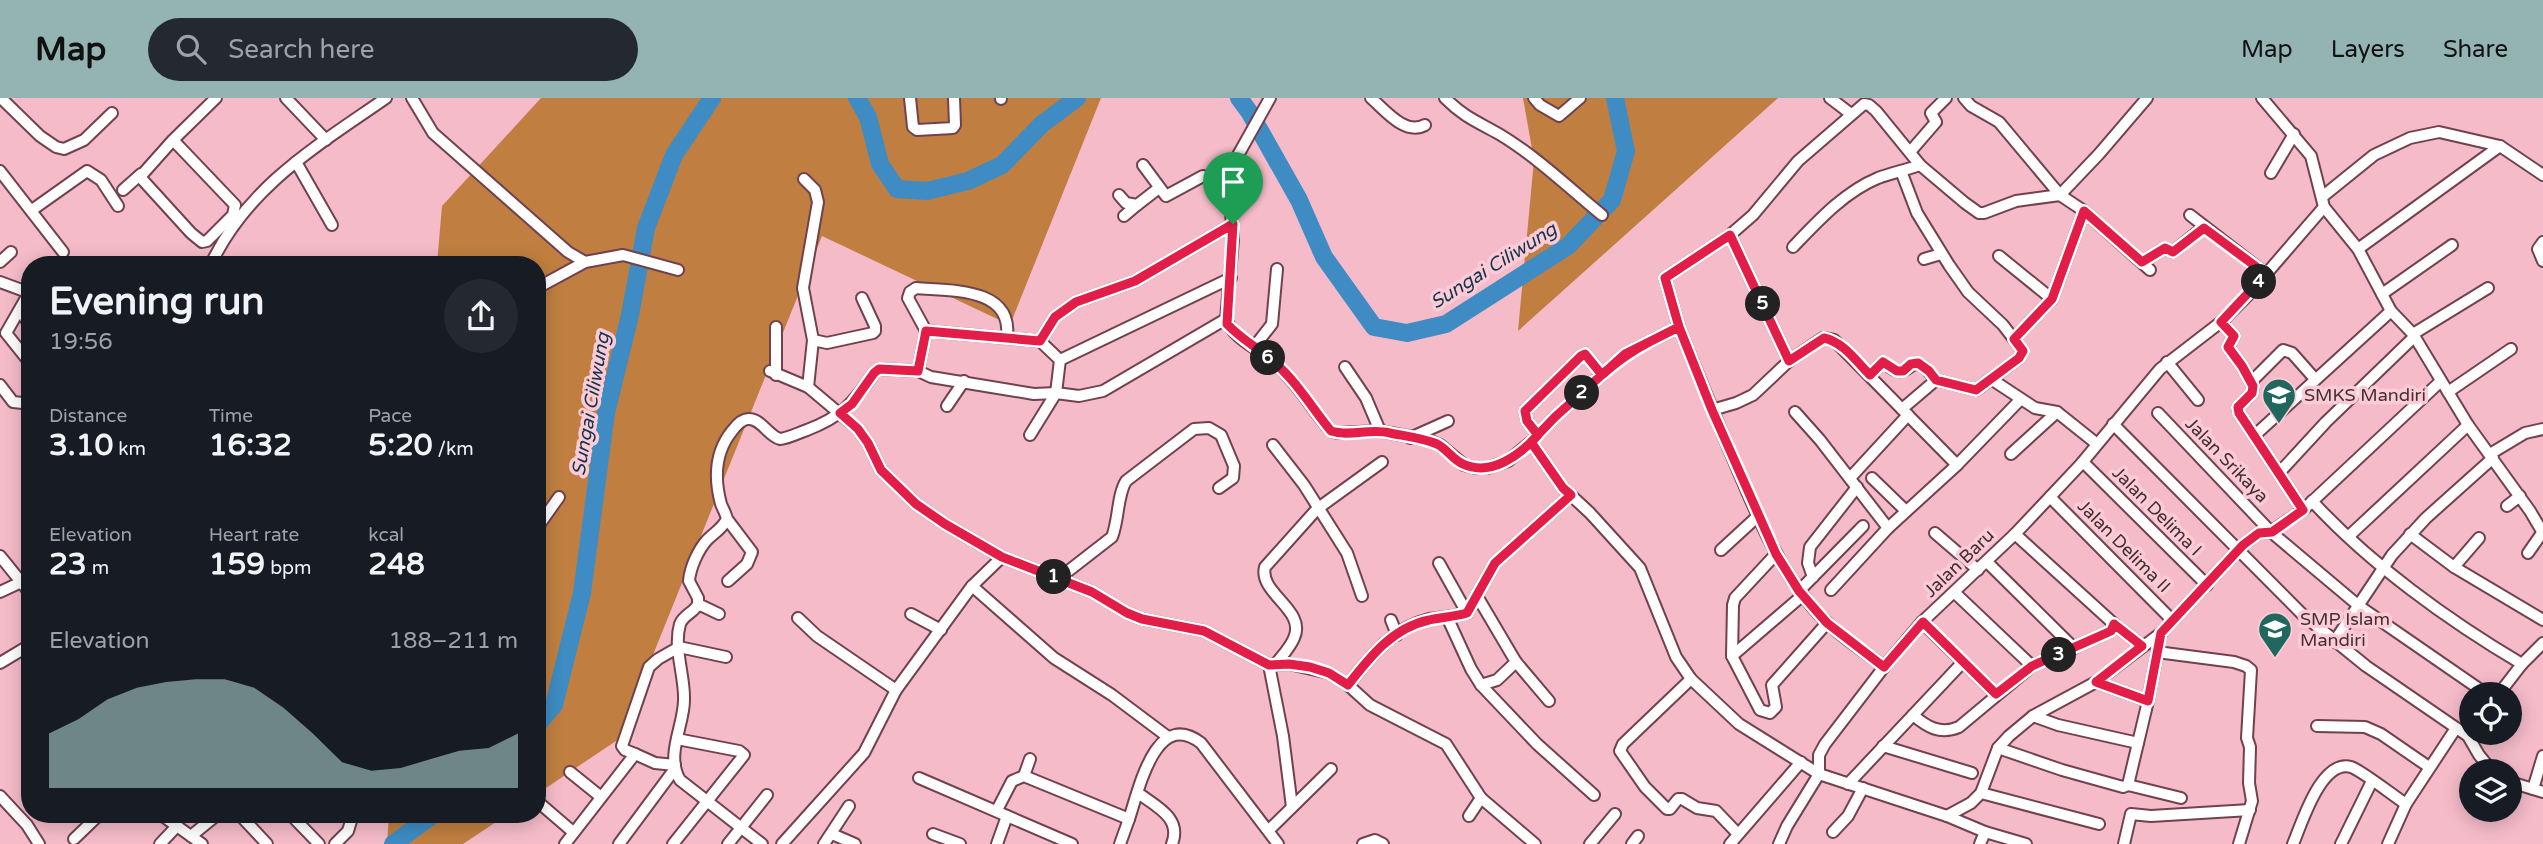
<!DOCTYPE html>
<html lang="en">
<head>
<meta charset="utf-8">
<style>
  :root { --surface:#171b24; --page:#242831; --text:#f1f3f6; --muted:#9ea1a6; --accent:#93b4b2 }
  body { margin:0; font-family:"Varela Round",sans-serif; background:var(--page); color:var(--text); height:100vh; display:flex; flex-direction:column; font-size:26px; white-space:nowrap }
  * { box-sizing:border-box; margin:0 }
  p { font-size:23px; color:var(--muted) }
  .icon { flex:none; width:38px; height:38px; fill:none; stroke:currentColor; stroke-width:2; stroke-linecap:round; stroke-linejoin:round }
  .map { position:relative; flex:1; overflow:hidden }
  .details { position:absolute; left:21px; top:158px; width:525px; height:567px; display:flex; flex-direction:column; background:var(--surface); border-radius:28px; box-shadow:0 4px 18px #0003 }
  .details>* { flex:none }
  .controls { position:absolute; left:2459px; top:584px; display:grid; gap:14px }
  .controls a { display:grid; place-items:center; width:63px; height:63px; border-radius:50%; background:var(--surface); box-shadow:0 4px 18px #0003; font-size:35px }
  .pin { position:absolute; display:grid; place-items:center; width:60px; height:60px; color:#fff; margin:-72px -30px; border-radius:50% 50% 50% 0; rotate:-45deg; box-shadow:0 0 7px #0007 }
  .pin .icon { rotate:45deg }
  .km { position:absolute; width:35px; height:35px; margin:-18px; border-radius:50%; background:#222; color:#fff; font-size:19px; line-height:35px; text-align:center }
  .round { display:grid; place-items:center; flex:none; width:74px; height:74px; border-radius:37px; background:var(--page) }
  .summary { display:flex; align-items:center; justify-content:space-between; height:119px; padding:0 28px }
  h1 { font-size:38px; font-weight:800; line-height:52px }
  .metrics { display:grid; grid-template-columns:repeat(3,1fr); gap:10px; height:119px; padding:7px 28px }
  .metrics div { display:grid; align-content:center }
  .metrics b { font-size:30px; font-weight:800 }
  .metrics small { font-size:19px; font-weight:400 }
  .metrics p { font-size:19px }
  .chart { height:196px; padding:14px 28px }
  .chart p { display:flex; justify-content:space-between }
  .chart svg { width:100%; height:126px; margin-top:7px; fill:var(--accent); opacity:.7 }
  header { display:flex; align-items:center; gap:42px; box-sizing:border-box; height:98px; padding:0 35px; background:var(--accent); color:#111 }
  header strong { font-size:33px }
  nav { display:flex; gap:38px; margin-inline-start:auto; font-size:24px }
  .search { width:490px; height:63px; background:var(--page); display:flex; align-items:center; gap:18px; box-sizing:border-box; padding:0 24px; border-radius:38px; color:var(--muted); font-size:26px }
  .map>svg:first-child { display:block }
  .forest { fill:#c07f40 }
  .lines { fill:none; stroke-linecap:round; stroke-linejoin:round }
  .river { stroke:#3e8cc3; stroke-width:18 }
  .minor-casing { stroke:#71414e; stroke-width:14 }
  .minor { stroke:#fff; stroke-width:10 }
  .route-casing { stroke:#fff; stroke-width:14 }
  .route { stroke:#e11d48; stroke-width:9 }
  .labels { text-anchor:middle; stroke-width:7; stroke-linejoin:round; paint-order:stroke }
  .poi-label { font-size:18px; fill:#452e34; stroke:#fbccd7; text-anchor:start }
  .street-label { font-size:18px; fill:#452e34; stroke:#fbccd7 }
  .water-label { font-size:19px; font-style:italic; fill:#13344b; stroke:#fbccd7 }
</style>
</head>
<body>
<header>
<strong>Map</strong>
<div class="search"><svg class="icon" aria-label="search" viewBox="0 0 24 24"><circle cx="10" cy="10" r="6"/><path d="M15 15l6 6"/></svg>Search here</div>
<nav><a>Map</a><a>Layers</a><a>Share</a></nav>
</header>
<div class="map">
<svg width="2543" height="746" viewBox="0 0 2543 746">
  <rect width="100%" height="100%" fill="#f5bbc9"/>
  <g class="forest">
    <polygon points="541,0 1101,0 1010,227 822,138 619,641 537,696 537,166 437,166 442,108"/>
    <polygon points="1523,0 1778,0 1518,233 1534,62"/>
    <polygon points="389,716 508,716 463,746 387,746"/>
  </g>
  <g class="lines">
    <g class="river">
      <polyline points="857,0 868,19 880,66 897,91 927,93 968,83 1002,67 1042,26 1077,0"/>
      <polyline points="1239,0 1250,15 1299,102 1324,159 1374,229 1407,235 1446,226 1568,148 1612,102 1626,53 1615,0"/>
      <polyline points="537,627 554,607 582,495 606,315 630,217 646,130 674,57 712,0"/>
      <polyline points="393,746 434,716"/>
    </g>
    <g class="minor-casing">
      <g id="minor">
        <polyline points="1,0 40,38 56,49 64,51 84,42 112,15"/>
        <polyline points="286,0 326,42"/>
        <polyline points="412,0 433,35 568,154 585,164 623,157 678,172"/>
        <polyline points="910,0 913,29 917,32 953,30 955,27 954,0"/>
        <polyline points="1001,0 1001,1"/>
        <path d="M1270,0L1237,59L1229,86L1233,142L1226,221C1233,241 1259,251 1274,264C1297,284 1311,310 1331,333L1338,335L1380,333L1428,342L1440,347L1464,367L1476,370H1487L1508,363L1531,344L1555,319L1625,256L1679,229C1699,279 1719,328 1740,377C1760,424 1780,472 1814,511C1834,534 1860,550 1884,569L1922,524L2015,436L2081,366L2160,271L2221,224L2248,197L2324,109"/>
        <path d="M1371,0C1385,12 1405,38 1425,27"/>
        <path d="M1445,0C1464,19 1476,23 1499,36C1536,58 1569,90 1602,117"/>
        <polyline points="1534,0 1540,7 1559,18 1580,0"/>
        <polyline points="1830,0 1851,16"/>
        <polyline points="1964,0 1971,8 1999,24 2060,97 2084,113 2150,172"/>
        <polyline points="2262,0 2311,58 2324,109 2358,151 2391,213 2413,236 2468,327 2530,413 2543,435"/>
        <polyline points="173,42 235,107 233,117 207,143 202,144 191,135 140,79 173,42 216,0"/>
        <polyline points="1910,54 1936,24 1931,15 1946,0"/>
        <polyline points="296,64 332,127"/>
        <polyline points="1143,67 1166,98 1203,78 1229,86"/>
        <polyline points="0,73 63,154"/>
        <polyline points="1901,73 1917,115 1949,167 1968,194 2003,227 2023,253 2019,260 1991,281"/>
        <polyline points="2271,75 2294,36"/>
        <polyline points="804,81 815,92 818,104 803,190 813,242 808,289"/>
        <polyline points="123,92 141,76"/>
        <polyline points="1119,97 1126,105 1137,107 1159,90"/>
        <polyline points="2322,99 2374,57 2410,40 2439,34 2500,48 2543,77"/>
        <polyline points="32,112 87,73 101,82 118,108"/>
        <polyline points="2190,117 2266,176"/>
        <polyline points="1124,118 1137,107"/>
        <polyline points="1730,137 1789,263"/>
        <polyline points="2543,144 2538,151 2543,163"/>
        <path d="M1793,149C1817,124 1844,94 1878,80C1891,75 1906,72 1920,67"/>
        <polyline points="2358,151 2500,48"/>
        <polyline points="1999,158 2052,201"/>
        <polyline points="1924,161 1941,156"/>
        <polyline points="0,164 11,154"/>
        <polyline points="2142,164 2165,150 2173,154 2204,129"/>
        <path d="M211,166C248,88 317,48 386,0"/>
        <polyline points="0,184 30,195"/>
        <polyline points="537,190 585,164"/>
        <polyline points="29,195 6,235 30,265"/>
        <polyline points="2382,196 2452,147"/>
        <polyline points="30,212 25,220 30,227"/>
        <polyline points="2221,224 2234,238 2228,249 2242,268 2253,288 2252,295 2238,309 2239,315 2303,412"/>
        <polyline points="1679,229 1665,180 1730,137 1753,117 1798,63 1864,6 1869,7 1876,13 1920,67 1965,105 1979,115 1984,115 2016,103 2060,97 2099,56 2147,0"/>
        <path d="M926,233L908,200L910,194L916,190C950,193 1012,189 1007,238"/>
        <polyline points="2413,236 2488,190"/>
        <polyline points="2014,241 2052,201 2084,113"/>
        <polyline points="813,242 827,245 873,235 875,233 875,228 862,200"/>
        <polyline points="1040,243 1055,219 1076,204 1135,183 1233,126"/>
        <polyline points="1254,249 1272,226 1277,171"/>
        <polyline points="2167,264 2198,302"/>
        <polyline points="1345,269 1366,300 1380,333"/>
        <polyline points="770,273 808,289 858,331 868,345 881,372 916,406 945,426 1002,459 1092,494 1127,515 1142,521 1204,533 1269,567 1289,566 1329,575 1348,587 1370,607 1446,646 1481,700 1535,746"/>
        <polyline points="918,273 926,233 1040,243 1060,262"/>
        <polyline points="776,277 776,229"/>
        <path d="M1870,277L1883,264C1887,267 1893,273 1898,273C1913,276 1911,250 1936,282"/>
        <polyline points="2252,283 2283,252 2292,255 2315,281"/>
        <polyline points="0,287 13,304 23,305 30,301"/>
        <polyline points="2448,294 2511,251"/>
        <polyline points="947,308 964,283"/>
        <polyline points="1902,311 1936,282 1976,292 1991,281 2035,310 2057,314 2097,346"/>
        <polyline points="1712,312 1736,305 1753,297 1789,263 1823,240 1834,242 1957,367"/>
        <polyline points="1795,314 1820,342 1888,430"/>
        <polyline points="2158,315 2271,434 2359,508 2488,597"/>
        <polyline points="2113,326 2302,516 2366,568 2468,638 2479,657 2493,674"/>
        <polyline points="1030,337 1056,295 1060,262 1231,180"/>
        <polyline points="1538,337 1527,323 1525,313 1581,258 1585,256 1602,277"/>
        <polyline points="2255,337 2391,213"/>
        <polyline points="1410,340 1448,323"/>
        <polyline points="1531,344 1563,390 1590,415 1640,470 1676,559 1691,581 1739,626 1819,676"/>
        <polyline points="1273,347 1304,387 1347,455 1362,498"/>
        <polyline points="2011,356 2057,314"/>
        <polyline points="2490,356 2525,335 2543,331"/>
        <polyline points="2083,364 2207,487"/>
        <polyline points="2279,375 2326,324 2414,239"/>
        <polyline points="1850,380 1908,317"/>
        <polyline points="1872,380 1906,413"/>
        <polyline points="2050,399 2172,522"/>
        <path d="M2312,403C2370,466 2449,523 2522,566L2498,597"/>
        <polyline points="2507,408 2520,398"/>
        <polyline points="727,421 752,454 747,466 728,483"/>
        <polyline points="537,430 559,399"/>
        <polyline points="1935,435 1978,472"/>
        <polyline points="2015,436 2114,526 2142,548"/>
        <polyline points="2410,436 2454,469 2543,522"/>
        <polyline points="2349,438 2468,327"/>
        <polyline points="1721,452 1758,418"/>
        <polyline points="2528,455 2542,435"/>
        <polyline points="1776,456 1735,500 1733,507 1732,558 1760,612 1770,615 1776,609 1772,587 1827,525"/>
        <polyline points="0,458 30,495"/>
        <polyline points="1987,464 2074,550"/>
        <polyline points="1439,465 1467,515"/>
        <polyline points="2454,469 2479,440"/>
        <polyline points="1813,479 1808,465 1810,449 1857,389"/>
        <path d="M1058,481L1112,439C1119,421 1117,398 1126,383L1194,331L1209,330L1221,337L1234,368L1233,380L1219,390"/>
        <polyline points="972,488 1054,560 1112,597 1168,639"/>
        <polyline points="1831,492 1888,430 1957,367 2020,302"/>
        <polyline points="1799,493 1863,428"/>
        <polyline points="0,494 30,480"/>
        <polyline points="1955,495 2032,568"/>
        <polyline points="1477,498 1516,564 1497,582 1481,587 1537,646 1594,697"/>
        <polyline points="698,506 719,516"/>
        <polyline points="911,516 941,532"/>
        <polyline points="798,520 817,538 896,592"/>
        <polyline points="1448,521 1471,571 1481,587"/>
        <polyline points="1391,522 1397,537"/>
        <polyline points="1922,524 1996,596"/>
        <polyline points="2334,544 2392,457 2426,420 2493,360"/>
        <polyline points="2157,554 2234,564 2246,568 2251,572 2247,640 2250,649 2249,685 2252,703 2239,746"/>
        <polyline points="1732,558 1803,497"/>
        <polyline points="1516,564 1549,603"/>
        <polyline points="0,565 30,547"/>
        <polyline points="2522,566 2543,545"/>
        <polyline points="1269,567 1283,638 1292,709"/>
        <path d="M1275,567C1281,559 1290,550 1294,540C1307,512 1258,495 1265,469L1317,411L1382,364"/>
        <polyline points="1691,581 1623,646 1620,653 1645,689 1667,711 1670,711 1678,701 1682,701 1697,710 1716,713 1738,736"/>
        <polyline points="2096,584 2148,603"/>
        <path d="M1348,587C1370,559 1392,530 1429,521C1441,519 1454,519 1467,515L1495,465L1571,397"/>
        <path d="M1913,617C1927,629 1940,637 1959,629L2032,568L2111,533L2114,526"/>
        <polyline points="2033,618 2058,627 2138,645"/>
        <polyline points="2317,628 2365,629 2381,636 2429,669"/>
        <polyline points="1883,648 1972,675"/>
        <polyline points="1998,650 2062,672 2123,689 2128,687 2148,603 2161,535"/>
        <polyline points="635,656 655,665 675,667"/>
        <polyline points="570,674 601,699"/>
        <polyline points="1819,676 1819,657 1825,646 1884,569"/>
        <polyline points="1024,678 1030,661"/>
        <polyline points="919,680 1072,746"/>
        <polyline points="2510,684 2543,694"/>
        <polyline points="1848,686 1963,564"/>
        <polyline points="2128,687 2181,700"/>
        <polyline points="2533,691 2543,658"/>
        <path d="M1138,695C1157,709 1182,720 1172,746"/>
        <polyline points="1981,695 1998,650 2009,638 2033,618 2096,584 2161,535 2243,447 2259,435 2271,434 2303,412 2441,283"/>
        <polyline points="0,698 27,727 39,746"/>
        <polyline points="537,703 573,734"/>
        <polyline points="997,712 1012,683 1024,678 1129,721 1120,746"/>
        <polyline points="160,716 202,746"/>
        <polyline points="239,716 267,746"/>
        <polyline points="290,716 319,746"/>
        <polyline points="1469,718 1481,700"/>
        <polyline points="1947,718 1985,734 1980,746"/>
        <path d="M1129,721C1139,691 1156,610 1201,645L1278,746"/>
        <polyline points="1269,732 1331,671"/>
        <polyline points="1833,734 1848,718 1863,690"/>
        <polyline points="1985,734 2026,746"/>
        <polyline points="832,736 855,746"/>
        <polyline points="933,736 960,746"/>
        <polyline points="191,738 218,716"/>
        <polyline points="74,741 100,716"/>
        <polyline points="160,746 177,728"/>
        <polyline points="335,746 348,733 351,723 345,716"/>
        <polyline points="565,746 635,656 625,652 622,648 649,569 658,561 679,549 726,559"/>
        <polyline points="619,746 674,672"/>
        <polyline points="673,746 744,657 739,653 677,641"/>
        <polyline points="728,746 767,697"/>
        <path d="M762,746L680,682C665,657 684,628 684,602C685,578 673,550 680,526C684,516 694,515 698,506V500L689,483C690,470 698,452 707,442C715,434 722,431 727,421C726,416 723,411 721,406C714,380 715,354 732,333C735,329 742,321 748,321C761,320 768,338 780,341C789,340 798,335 807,332C841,319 854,305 874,275L879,271L918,273L931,279L1034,296L1056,295L1079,298L1103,293L1226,221"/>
        <polyline points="782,746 864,655 896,592 972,488 1002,459"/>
        <polyline points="824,746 849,708"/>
        <polyline points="997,746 1007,718"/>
        <polyline points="1363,746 1375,742 1383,746"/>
        <polyline points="1590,746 1615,716"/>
        <polyline points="1632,746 1638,738"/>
        <polyline points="1730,746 1801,664"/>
        <polyline points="1779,746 1787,728 1819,676 1947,718 1971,705 1981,695 2099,726"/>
        <polyline points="2124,746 2131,716 2151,718 2250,712"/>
        <path d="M2293,746C2302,725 2321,661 2351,669C2361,672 2395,699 2406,706"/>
        <polyline points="2341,746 2372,683"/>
        <polyline points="2388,746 2406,706 2456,630"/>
      </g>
    </g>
    <use href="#minor" class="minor"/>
  </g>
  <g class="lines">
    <g class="route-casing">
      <path id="route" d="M1233,126L1135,183L1076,204L1055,219L1040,243L926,233L918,273L879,271L874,275L852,306L840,315L858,331L868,345L881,372L916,406L945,426L1002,459L1092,494L1127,515L1142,521L1204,533L1269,567L1289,566L1310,569L1329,575L1348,587C1370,559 1392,530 1429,522C1441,519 1454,519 1467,515L1495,465L1571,397L1563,390L1531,344L1555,319L1625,256L1679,229L1712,312L1776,456L1799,493L1827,525L1884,569L1923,524L1996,596L2032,568L2111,533L2114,526L2142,548L2096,584L2148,603L2161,535L2243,447L2259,435L2272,434L2303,412L2239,315L2238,309L2252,295L2253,288L2242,268L2228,249L2234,238L2221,224L2266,176L2204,130L2173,154L2165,150L2142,164L2084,113L2052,201L2014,241L2023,253L2019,260L1976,292L1936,282L1929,273L1918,265L1911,266L1903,273H1897L1883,264L1870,277C1856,263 1843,244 1824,240L1789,263L1730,137L1665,180L1679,229C1647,245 1629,253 1602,277L1585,256L1581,258L1525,313L1527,323L1538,337C1520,357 1491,379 1463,366C1453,362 1447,351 1437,346C1423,340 1405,338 1390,335C1370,330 1350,339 1331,333C1312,310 1297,284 1274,264C1258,250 1241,241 1227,226L1233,126"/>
    </g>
    <use href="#route" class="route"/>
  </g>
  <defs>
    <g id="school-pin" transform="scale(1.75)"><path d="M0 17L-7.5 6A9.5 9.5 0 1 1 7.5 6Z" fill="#20685e" stroke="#fbccd7"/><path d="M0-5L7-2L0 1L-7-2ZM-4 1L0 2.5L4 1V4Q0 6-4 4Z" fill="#fff"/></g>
  </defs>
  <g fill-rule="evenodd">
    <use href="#school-pin" x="2279" y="297"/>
    <use href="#school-pin" x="2275" y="531"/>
  </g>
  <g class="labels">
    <g class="poi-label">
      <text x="2304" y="303">SMKS Mandiri</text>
      <text x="2300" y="527">SMP Islam<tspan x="2300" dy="21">Mandiri</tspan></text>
    </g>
    <g class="street-label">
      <text transform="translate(2227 362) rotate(46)" y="6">Jalan Srikaya</text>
      <text transform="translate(2157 413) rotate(45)" y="6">Jalan Delima I</text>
      <text transform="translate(2124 448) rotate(45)" y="6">Jalan Delima II</text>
      <text transform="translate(1959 465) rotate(-44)" y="6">Jalan Baru</text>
    </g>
    <g class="water-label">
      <text transform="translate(1493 167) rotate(-32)" y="7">Sungai Ciliwung</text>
      <text transform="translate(590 306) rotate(-80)" y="7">Sungai Ciliwung</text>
    </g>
  </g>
</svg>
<div class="controls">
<a><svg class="icon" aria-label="locate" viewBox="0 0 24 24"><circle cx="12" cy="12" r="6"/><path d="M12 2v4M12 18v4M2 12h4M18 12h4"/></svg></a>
<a><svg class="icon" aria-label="layers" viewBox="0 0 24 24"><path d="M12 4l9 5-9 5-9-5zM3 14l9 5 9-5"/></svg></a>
</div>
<div class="pin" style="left:1233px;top:126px;background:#1e9e55"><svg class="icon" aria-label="arrive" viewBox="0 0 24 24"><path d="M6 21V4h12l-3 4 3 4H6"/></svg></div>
<b class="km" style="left:1054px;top:479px">1</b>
<b class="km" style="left:1582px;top:295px">2</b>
<b class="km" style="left:2059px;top:557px">3</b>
<b class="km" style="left:2259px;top:184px">4</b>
<b class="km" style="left:1763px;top:206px">5</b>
<b class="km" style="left:1268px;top:260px">6</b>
<section class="details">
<div class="summary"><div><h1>Evening run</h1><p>19:56</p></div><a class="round"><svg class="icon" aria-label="share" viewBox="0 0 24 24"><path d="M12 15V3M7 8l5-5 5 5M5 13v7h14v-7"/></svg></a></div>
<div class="metrics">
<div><p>Distance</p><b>3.10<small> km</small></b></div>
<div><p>Time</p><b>16:32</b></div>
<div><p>Pace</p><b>5:20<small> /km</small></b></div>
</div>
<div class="metrics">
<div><p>Elevation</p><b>23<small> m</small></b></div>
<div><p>Heart rate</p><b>159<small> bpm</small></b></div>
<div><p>kcal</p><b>248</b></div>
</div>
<div class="chart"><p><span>Elevation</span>188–211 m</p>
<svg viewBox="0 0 160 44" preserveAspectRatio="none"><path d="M0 44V25L10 20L20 13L30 9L40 7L50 6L60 6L70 9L80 16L90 25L100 35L110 38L120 37L130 34L140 31L150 30L160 25V44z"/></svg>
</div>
</section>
</div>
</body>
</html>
